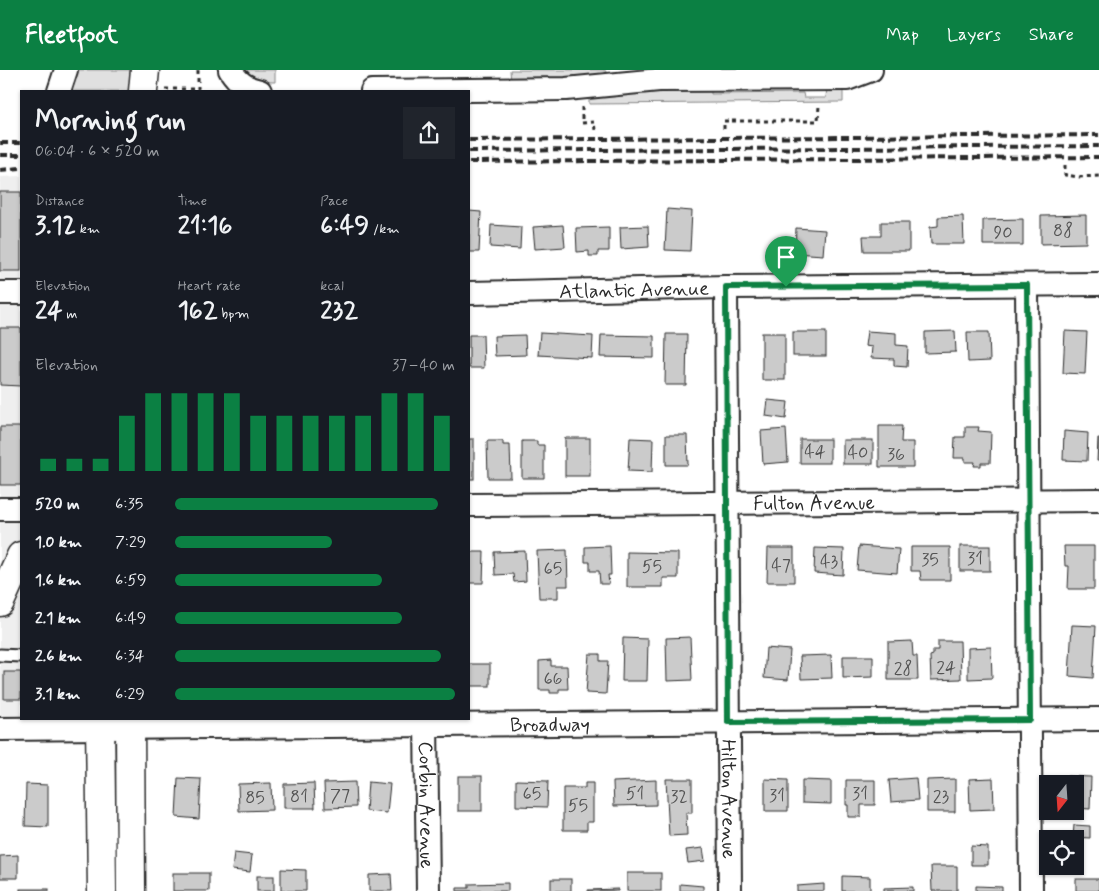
<!DOCTYPE html>
<html lang="en">
<head>
<meta charset="utf-8">
<style>
  :root { --surface:#171b24; --page:#20242c; --text:#f1f3f6; --muted:#9ea1a6; --accent:#0b8043 }
  body { margin:0; font-family:Mynerve,sans-serif; background:var(--page); color:var(--text); height:100vh; display:flex; flex-direction:column; font-size:19px; white-space:nowrap }
  * { box-sizing:border-box; margin:0 }
  p { font-size:16px; color:var(--muted) }
  .icon { flex:none; width:28px; height:28px; fill:none; stroke:currentColor; stroke-width:2; stroke-linecap:round; stroke-linejoin:round }
  .map { position:relative; flex:1; overflow:hidden }
  .side { position:absolute; left:20px; top:20px; width:450px; height:630px; display:flex; flex-direction:column; background:var(--surface); border-radius:0px; box-shadow:0 1px 4px #0004 }
  .side>* { flex:none }
  .needle { width:32px; rotate:197deg }
  .controls { position:absolute; left:1039px; top:705px; display:grid; gap:10px }
  .controls a { display:grid; place-items:center; width:45px; height:45px; border-radius:0px; background:var(--surface); box-shadow:0 1px 4px #0004; font-size:25px }
  .pin { position:absolute; display:grid; place-items:center; width:42px; height:42px; color:#fff; margin:-51px -21px; border-radius:50% 50% 50% 0; rotate:-45deg; box-shadow:0 0 5px #0007 }
  .pin .icon { rotate:45deg }
  .round { display:grid; place-items:center; flex:none; width:52px; height:52px; border-radius:0px; background:var(--page) }
  .head { display:flex; align-items:center; justify-content:space-between; height:85px; padding:0 15px }
  h1 { font-size:28px; font-weight:700; line-height:38px }
  .stats { display:grid; grid-template-columns:repeat(3,1fr); gap:8px; height:85px; padding:5px 15px }
  .stats div { display:grid; align-content:center }
  .stats b { font-size:25px; font-weight:700 }
  .stats small { font-size:14px; font-weight:400 }
  .stats p { font-size:14px }
  .chart { height:140px; padding:10px 15px }
  .chart p { display:flex; justify-content:space-between }
  .chart svg { width:100%; height:90px; margin-top:5px; stroke:var(--accent); stroke-width:6 }
  ul { padding:0 15px; list-style:none; font-size:16px }
  li { display:grid; grid-template-columns:80px 60px 1fr; align-items:center; height:38px }
  li i { height:12px; border-radius:6px; background:var(--accent) }
  header { display:flex; align-items:center; gap:30px; box-sizing:border-box; height:70px; padding:0 25px; background:var(--accent); color:#fff }
  header strong { font-size:24px }
  nav { display:flex; gap:28px; margin-inline-start:auto; font-size:18px }
  .map>svg:first-child { display:block }
  .built { fill:#efefef }
  .green { fill:#e0e0e0; stroke:#868686 }
  .building { fill:#cbcbcb; stroke:#2b2b2b }
  .lines { fill:none; stroke-linecap:round; stroke-linejoin:round }
  .lane-casing { stroke:#2b2b2b; stroke-width:15 }
  .street-casing { stroke:#2b2b2b; stroke-width:26 }
  .secondary-casing { stroke:#2b2b2b; stroke-width:31 }
  .path { stroke:#2b2b2b; stroke-width:3; stroke-dasharray:4 4; stroke-linecap:butt }
  .lane { stroke:#fff; stroke-width:11 }
  .street { stroke:#fff; stroke-width:22 }
  .secondary { stroke:#fff; stroke-width:28 }
  .rail { stroke:#2b2b2b; stroke-width:4; stroke-dasharray:8 4; stroke-linecap:butt }
  .route-casing { stroke:#fff; stroke-width:10 }
  .route { stroke:#0b8043; stroke-width:6 }
  .labels { text-anchor:middle; stroke-width:5; stroke-linejoin:round; paint-order:stroke }
  .number-label { font-size:18px; fill:#535353 }
  .street-label { font-size:20px; fill:#2b2b2b; stroke:#fff }
</style>
</head>
<body>
<header>
<strong>Fleetfoot</strong>
<nav><a>Map</a><a>Layers</a><a>Share</a></nav>
</header>
<div class="map">
<svg width="1099" height="821" viewBox="0 0 1099 821">
  <rect width="100%" height="100%" fill="#fff"/>
  <filter id="ink" filterUnits="userSpaceOnUse"><feTurbulence type="fractalNoise" baseFrequency=".02" numOctaves="2"/><feDisplacementMap in="SourceGraphic" scale="10" xChannelSelector="R" yChannelSelector="G"/><feConvolveMatrix kernelMatrix="1 2 1 2 8 2 1 2 1" color-interpolation-filters="sRGB"/></filter>
  <g filter="url(#ink)">
    <polygon class="built" points="21,106 21,649 0,659 0,107"/>
    <g class="green">
      <polygon points="66,0 147,0 144,21 59,21"/>
      <path d="M242,0H275V12C261,12 252,10 242,0Z"/>
      <polygon points="510,0 602,0 606,1 604,10 511,12"/>
      <polygon points="827,15 843,15 843,32 589,34 589,24 711,16 711,24 803,23 804,28 826,28"/>
    </g>
    <g class="building">
      <rect x="0" y="122" width="21" height="79"/>
      <polygon points="667,139 692,141 690,181 665,180"/>
      <polygon points="469,141 481,142 479,182 469,182"/>
      <polygon points="1086,145 1086,173 1041,174 1041,146"/>
      <polygon points="963,146 964,174 931,174 930,157 938,156 938,147"/>
      <polygon points="1023,149 1023,175 983,175 983,150"/>
      <polygon points="881,152 909,152 909,181 864,181 863,166 881,166"/>
      <polygon points="491,155 521,157 520,179 490,177"/>
      <polygon points="563,155 565,177 535,179 533,157"/>
      <polygon points="648,156 649,177 621,179 620,157"/>
      <polygon points="609,157 609,181 598,181 598,186 589,186 589,181 577,182 576,158"/>
      <polygon points="796,158 825,160 823,185 795,183"/>
      <polygon points="0,258 21,258 21,316 0,315"/>
      <polygon points="867,261 896,263 896,275 908,276 907,297 894,296 894,289 871,288 872,277 865,276"/>
      <polygon points="955,261 956,282 925,283 925,262"/>
      <polygon points="1065,261 1087,262 1085,304 1063,303"/>
      <rect x="793" y="262" width="33" height="24"/>
      <polygon points="967,262 989,262 990,291 968,292"/>
      <polygon points="540,263 593,266 592,288 538,285"/>
      <rect x="762" y="263" width="23" height="47"/>
      <polygon points="666,264 687,264 686,315 665,315"/>
      <polygon points="469,265 483,265 484,298 469,298"/>
      <polygon points="525,265 526,285 495,286 494,266"/>
      <polygon points="601,265 654,266 654,288 600,287"/>
      <polygon points="768,330 788,332 786,349 766,346"/>
      <polygon points="879,356 902,356 901,372 913,372 913,397 879,397"/>
      <rect x="0" y="357" width="21" height="58"/>
      <polygon points="965,357 979,357 978,361 991,362 990,393 981,393 981,396 974,396 975,392 965,392 965,388 954,388 955,367 965,367"/>
      <polygon points="786,359 788,392 763,394 761,361"/>
      <polygon points="1064,361 1088,363 1087,391 1063,390"/>
      <polygon points="666,365 687,365 688,395 666,395"/>
      <rect x="565" y="368" width="25" height="38"/>
      <polygon points="630,368 653,369 652,402 628,401"/>
      <polygon points="1098,368 1099,368 1099,391 1097,391"/>
      <rect x="469" y="369" width="5" height="40"/>
      <rect x="800" y="369" width="30" height="24"/>
      <rect x="843" y="370" width="30" height="24"/>
      <polygon points="487,371 503,371 503,375 510,375 511,408 488,408"/>
      <polygon points="522,371 537,371 537,375 544,375 544,408 522,408"/>
      <polygon points="610,476 611,505 608,505 609,514 600,514 599,501 590,501 590,492 585,492 585,477"/>
      <polygon points="859,476 899,479 897,503 857,500"/>
      <rect x="960" y="476" width="30" height="25"/>
      <polygon points="1064,476 1094,476 1094,519 1068,519 1069,496 1065,496"/>
      <polygon points="911,477 950,477 950,510 921,510 920,501 911,501"/>
      <polygon points="768,478 794,478 794,512 767,512"/>
      <polygon points="815,478 844,479 843,505 814,503"/>
      <polygon points="567,480 568,516 558,516 558,528 539,528 537,481"/>
      <polygon points="525,481 526,511 514,512 513,504 495,505 494,482"/>
      <polygon points="469,482 484,482 483,513 469,513"/>
      <polygon points="627,482 678,483 678,508 663,508 663,517 627,517"/>
      <polygon points="1072,555 1096,556 1093,608 1069,606"/>
      <polygon points="690,567 692,610 667,611 666,568"/>
      <polygon points="623,568 648,569 647,611 622,611"/>
      <polygon points="912,571 913,586 917,586 918,610 888,610 888,572"/>
      <polygon points="938,571 960,571 961,609 931,610 930,586 933,585 933,580 938,580"/>
      <polygon points="991,577 992,608 968,609 968,578"/>
      <polygon points="766,578 790,580 788,610 764,608"/>
      <polygon points="589,584 600,584 600,591 608,591 606,624 586,623"/>
      <polygon points="831,585 832,608 801,609 800,586"/>
      <polygon points="843,586 873,586 873,607 843,608"/>
      <polygon points="551,590 551,596 567,596 568,619 559,619 559,623 550,623 550,620 539,620 539,591"/>
      <rect x="469" y="594" width="21" height="22"/>
      <rect x="4" y="602" width="17" height="27"/>
      <rect x="458" y="706" width="24" height="35"/>
      <polygon points="1067,706 1091,707 1090,739 1075,738 1075,714 1067,714"/>
      <polygon points="178,708 201,709 199,749 176,747"/>
      <polygon points="916,708 918,730 891,732 889,710"/>
      <polygon points="993,708 994,739 970,740 969,709"/>
      <polygon points="666,709 692,709 692,743 686,743 687,765 669,766"/>
      <polygon points="765,709 788,710 788,741 765,741"/>
      <polygon points="955,709 955,742 927,742 927,710"/>
      <polygon points="516,710 548,711 547,737 516,736"/>
      <polygon points="656,710 656,735 614,736 613,712"/>
      <polygon points="802,710 831,711 831,734 802,733"/>
      <polygon points="846,710 875,710 875,735 861,735 861,747 848,747 848,735 846,735"/>
      <polygon points="355,712 356,737 325,738 324,713"/>
      <polygon points="368,712 390,714 387,743 366,741"/>
      <polygon points="271,713 272,740 239,741 238,714"/>
      <polygon points="314,713 315,738 284,738 284,714"/>
      <polygon points="585,713 593,713 593,752 587,752 587,760 563,760 563,718 585,718"/>
      <polygon points="26,714 48,715 48,757 25,756"/>
      <polygon points="1074,755 1090,756 1090,768 1073,767"/>
      <polygon points="971,776 988,777 988,795 971,795"/>
      <polygon points="703,778 705,791 688,793 686,780"/>
      <polygon points="234,783 252,785 250,802 232,800"/>
      <polygon points="18,785 18,808 0,808 0,786"/>
      <polygon points="931,796 957,796 957,821 932,821"/>
      <polygon points="281,799 306,800 306,821 281,821"/>
      <rect x="173" y="803" width="36" height="18"/>
      <rect x="627" y="803" width="34" height="18"/>
      <polygon points="391,804 392,821 369,821 369,805"/>
      <rect x="257" y="806" width="17" height="15"/>
      <polygon points="842,806 870,807 870,821 842,821"/>
      <rect x="551" y="809" width="20" height="12"/>
      <rect x="1076" y="809" width="23" height="12"/>
      <polygon points="508,813 508,821 457,821 457,818 469,818 469,814"/>
      <polygon points="680,814 703,816 703,821 680,821"/>
      <polygon points="824,814 824,821 797,821 797,816"/>
      <polygon points="976,816 1002,817 1002,821 976,821"/>
      <polygon points="913,817 913,821 884,821 884,818"/>
      <rect x="20" y="819" width="29" height="2"/>
      <polygon points="618,819 618,821 588,821 588,820"/>
    </g>
    <g class="lines">
      <g class="lane-casing">
        <polyline id="lane" points="0,585 21,586"/>
      </g>
      <g class="street-casing">
        <g id="street">
          <path d="M230,0C238,12 246,18 260,21"/>
          <polyline points="59,21 66,0"/>
          <polyline points="372,21 566,19 659,10 847,9 871,0"/>
          <polyline points="1027,215 1031,821"/>
          <path id="s1" d="M726,217L730,821"/>
          <polyline points="0,223 21,223"/>
          <path id="s2" d="M469,223L726,217L1099,214"/>
          <path id="s3" d="M469,435L1099,430"/>
          <polyline points="0,439 21,439"/>
          <path id="s4" d="M426,649L428,821"/>
          <path id="s5" d="M0,659L1099,649"/>
        </g>
      </g>
      <g class="secondary-casing">
        <g id="secondary">
          <polyline points="143,21 145,0"/>
          <polyline points="0,532 21,486"/>
          <polyline points="100,649 102,821"/>
          <polyline points="130,649 131,821"/>
        </g>
      </g>
      <g class="path">
        <polyline points="198,0 198,19"/>
        <polyline points="165,19 198,19"/>
        <polyline points="582,37 582,53 594,52 595,60"/>
        <polyline points="724,59 724,51 818,51 819,35"/>
        <polyline points="1065,95 1065,105 1079,107 1099,106"/>
      </g>
      <use href="#lane" class="lane"/>
      <use href="#street" class="street"/>
      <use href="#secondary" class="secondary"/>
      <g class="rail">
        <polyline points="469,70 1099,65"/>
        <polyline points="0,73 21,73"/>
        <polyline points="469,81 1099,76"/>
        <polyline points="0,85 21,85"/>
        <polyline points="469,92 1099,87"/>
        <polyline points="0,100 21,98"/>
      </g>
    </g>
  </g>
  <g class="lines" filter="url(#ink)">
    <g class="route-casing">
      <polygon id="route" points="1027,215 1030,650 728,652 726,217"/>
    </g>
    <use href="#route" class="route"/>
  </g>
  <g class="labels">
    <g class="number-label">
      <text x="1063" y="166">88</text>
      <text x="1003" y="168">90</text>
      <text x="815" y="387">44</text>
      <text x="858" y="388">40</text>
      <text x="896" y="390">36</text>
      <text x="975" y="494">31</text>
      <text x="930" y="495">35</text>
      <text x="829" y="497">43</text>
      <text x="781" y="501">47</text>
      <text x="652" y="502">55</text>
      <text x="553" y="504">65</text>
      <text x="946" y="603">24</text>
      <text x="903" y="604">28</text>
      <text x="553" y="614">66</text>
      <text x="532" y="729">65</text>
      <text x="635" y="729">51</text>
      <text x="860" y="729">31</text>
      <text x="340" y="731">77</text>
      <text x="777" y="731">31</text>
      <text x="299" y="732">81</text>
      <text x="679" y="732">32</text>
      <text x="941" y="732">23</text>
      <text x="255" y="733">85</text>
      <text x="578" y="741">55</text>
    </g>
    <g class="street-label">
      <text dy="7" stroke="none"><textPath href="#s2" startOffset="165">Atlantic Avenue</textPath></text>
      <text dy="7" stroke="none"><textPath href="#s3" startOffset="345">Fulton Avenue</textPath></text>
      <text dy="7" stroke="none"><textPath href="#s5" startOffset="550">Broadway</textPath></text>
      <text dy="7" stroke="none"><textPath href="#s1" startOffset="512">Hilton Avenue</textPath></text>
      <text dy="7" stroke="none"><textPath href="#s4" startOffset="86">Corbin Avenue</textPath></text>
    </g>
  </g>
</svg>
<div class="controls">
<a><svg class="needle" viewBox="-14 -14 28 28"><path d="M0-13l5 13h-10z" fill="#e53935"/><path d="M0 13l5-13h-10z" fill="#9ea1a6"/></svg></a>
<a><svg class="icon" aria-label="locate" viewBox="0 0 24 24"><circle cx="12" cy="12" r="6"/><path d="M12 2v4M12 18v4M2 12h4M18 12h4"/></svg></a>
</div>
<div class="pin" style="left:786px;top:217px;background:#1e9e55"><svg class="icon" aria-label="arrive" viewBox="0 0 24 24"><path d="M6 21V4h12l-3 4 3 4H6"/></svg></div>
<section class="side">
<div class="head"><div><h1>Morning run</h1><p>06:04 · 6 × 520 m</p></div><a class="round"><svg class="icon" aria-label="share" viewBox="0 0 24 24"><path d="M12 15V3M7 8l5-5 5 5M5 13v7h14v-7"/></svg></a></div>
<div class="stats">
<div><p>Distance</p><b>3.12<small> km</small></b></div>
<div><p>Time</p><b>21:16</b></div>
<div><p>Pace</p><b>6:49<small> /km</small></b></div>
</div>
<div class="stats">
<div><p>Elevation</p><b>24<small> m</small></b></div>
<div><p>Heart rate</p><b>162<small> bpm</small></b></div>
<div><p>kcal</p><b>232</b></div>
</div>
<div class="chart"><p><span>Elevation</span>37–40 m</p>
<svg viewBox="0 0 160 44" preserveAspectRatio="none"><path d="M5 44V38M15 44V38M25 44V38M35 44V17M45 44V6M55 44V6M65 44V6M75 44V6M85 44V17M95 44V17M105 44V17M115 44V17M125 44V17M135 44V6M145 44V6M155 44V17"/></svg>
</div>
<ul>
<li><b>520 m</b>6:35<i style="width:94%"></i></li>
<li><b>1.0 km</b>7:29<i style="width:56%"></i></li>
<li><b>1.6 km</b>6:59<i style="width:74%"></i></li>
<li><b>2.1 km</b>6:49<i style="width:81%"></i></li>
<li><b>2.6 km</b>6:34<i style="width:95%"></i></li>
<li><b>3.1 km</b>6:29<i style="width:100%"></i></li>
</ul>
</section>
</div>
</body>
</html>
